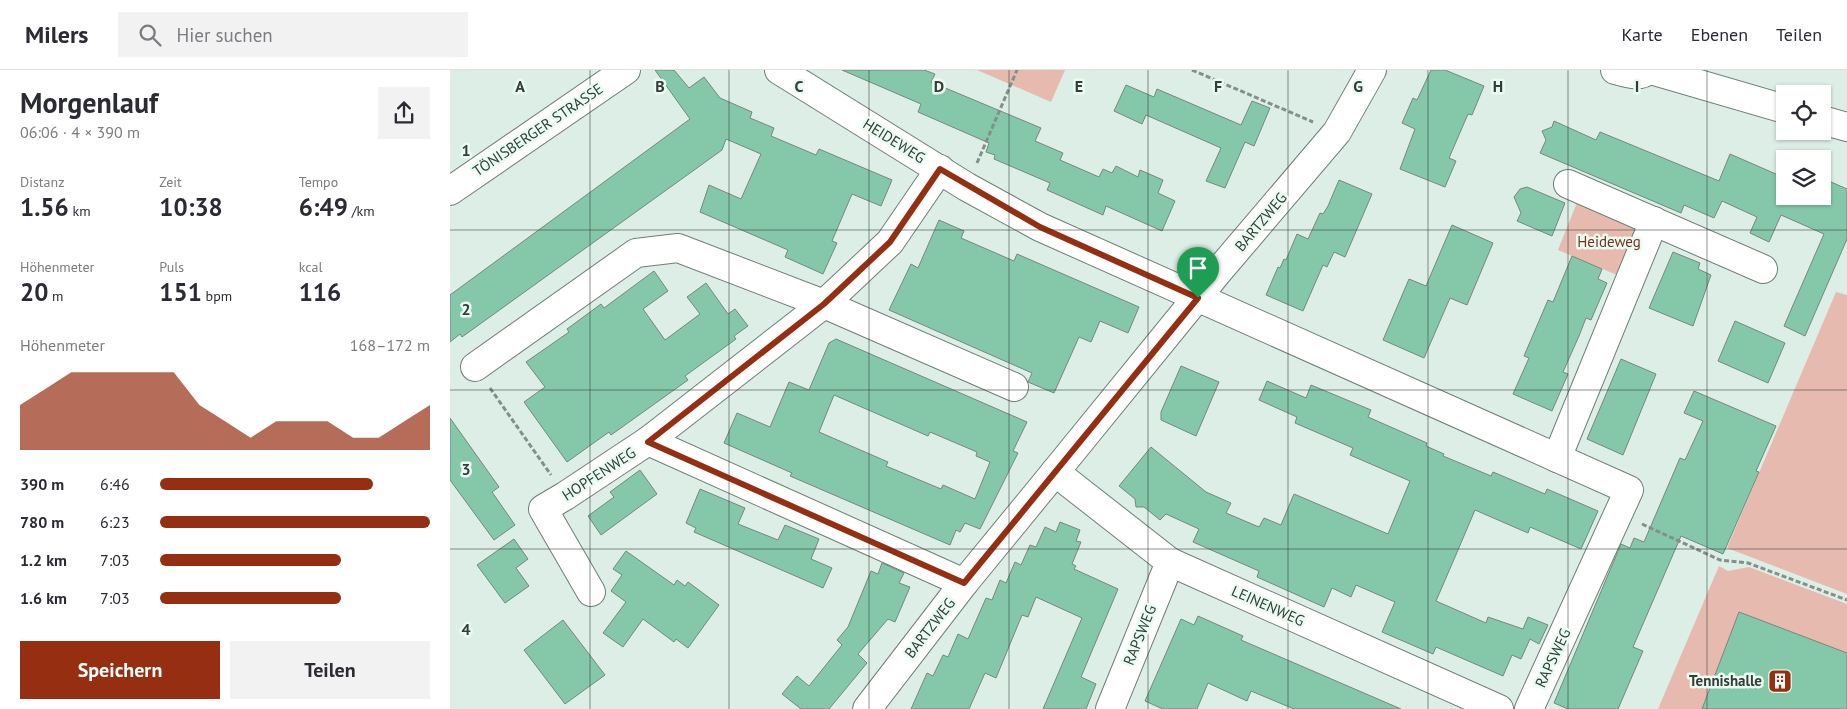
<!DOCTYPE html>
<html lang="de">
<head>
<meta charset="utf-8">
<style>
  :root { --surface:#fff; --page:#f2f2f3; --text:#2b2b33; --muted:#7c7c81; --line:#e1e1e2; --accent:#962e12 }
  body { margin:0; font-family:"PT Sans",sans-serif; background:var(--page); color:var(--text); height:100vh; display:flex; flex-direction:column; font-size:19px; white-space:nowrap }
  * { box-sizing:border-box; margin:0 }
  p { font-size:16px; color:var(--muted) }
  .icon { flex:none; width:28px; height:28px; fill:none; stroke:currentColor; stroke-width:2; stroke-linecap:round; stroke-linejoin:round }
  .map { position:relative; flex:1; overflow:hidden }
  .drawer { display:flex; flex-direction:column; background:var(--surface); width:450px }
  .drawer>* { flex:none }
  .controls { position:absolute; left:1326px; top:15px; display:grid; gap:10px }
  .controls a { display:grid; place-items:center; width:55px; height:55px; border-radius:0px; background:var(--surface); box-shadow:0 1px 4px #0004; font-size:25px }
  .pin { position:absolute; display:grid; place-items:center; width:42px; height:42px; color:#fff; margin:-51px -21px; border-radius:50% 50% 50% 0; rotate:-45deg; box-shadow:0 0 5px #0007 }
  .pin .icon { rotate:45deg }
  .round { display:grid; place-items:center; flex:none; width:52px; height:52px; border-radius:0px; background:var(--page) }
  .headline { display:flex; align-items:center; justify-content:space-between; height:85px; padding:0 20px }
  h1 { font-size:28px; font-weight:800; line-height:38px }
  .stats { display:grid; grid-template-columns:repeat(3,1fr); gap:8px; height:85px; padding:5px 20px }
  .stats div { display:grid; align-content:center }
  .stats b { font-size:25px; font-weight:800 }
  .stats small { font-size:14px; font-weight:400 }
  .stats p { font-size:14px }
  .chart { height:140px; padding:10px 20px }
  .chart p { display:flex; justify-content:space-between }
  .chart svg { width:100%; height:90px; margin-top:5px; fill:var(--accent); opacity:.7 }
  .action { display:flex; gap:10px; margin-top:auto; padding:10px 20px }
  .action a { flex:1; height:58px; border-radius:0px; background:var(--accent); color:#fff; font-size:20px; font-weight:800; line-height:58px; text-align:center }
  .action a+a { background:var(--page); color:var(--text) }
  ul { padding:0 20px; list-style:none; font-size:16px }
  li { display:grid; grid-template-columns:80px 60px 1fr; align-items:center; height:38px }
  li i { height:12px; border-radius:6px; background:var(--accent) }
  header { display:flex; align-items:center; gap:30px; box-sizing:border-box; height:70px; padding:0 25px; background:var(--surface); border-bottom:1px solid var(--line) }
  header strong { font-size:24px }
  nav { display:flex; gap:28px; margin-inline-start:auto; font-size:18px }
  .search { width:350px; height:45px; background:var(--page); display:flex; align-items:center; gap:12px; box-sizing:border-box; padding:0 18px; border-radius:0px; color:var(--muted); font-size:19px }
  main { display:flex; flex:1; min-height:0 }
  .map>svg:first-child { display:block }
  .green { fill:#e6baaf }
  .building { fill:#85c8a9; stroke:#77877f; fill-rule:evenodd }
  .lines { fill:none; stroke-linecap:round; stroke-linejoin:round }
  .minor-casing { stroke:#6f7f77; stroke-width:30 }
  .path { stroke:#838f89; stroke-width:3; stroke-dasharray:5 2.5; stroke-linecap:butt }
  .minor { stroke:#fff; stroke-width:28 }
  .route-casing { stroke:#fff; stroke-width:10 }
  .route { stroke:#962e12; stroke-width:6 }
  .grid { fill:none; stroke:#353c39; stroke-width:1; stroke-opacity:0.55 }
  .labels { text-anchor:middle; stroke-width:5; stroke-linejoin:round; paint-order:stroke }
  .street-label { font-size:15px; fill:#353c39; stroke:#e9fcf2 }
  .park-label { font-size:15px; fill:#7b2f1c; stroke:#e9fcf2 }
  .poi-label { font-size:15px; font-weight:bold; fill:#353c39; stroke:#e9fcf2; text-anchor:end }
  .grid-label { font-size:16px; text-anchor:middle; font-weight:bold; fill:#353c39; stroke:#e9fcf2; stroke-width:5; stroke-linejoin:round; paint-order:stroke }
</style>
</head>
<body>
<header>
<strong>Milers</strong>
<div class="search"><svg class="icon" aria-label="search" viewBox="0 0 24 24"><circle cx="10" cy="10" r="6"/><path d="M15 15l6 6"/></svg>Hier suchen</div>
<nav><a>Karte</a><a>Ebenen</a><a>Teilen</a></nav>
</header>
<main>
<section class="drawer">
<div class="headline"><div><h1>Morgenlauf</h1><p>06:06 · 4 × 390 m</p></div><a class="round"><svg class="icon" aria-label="share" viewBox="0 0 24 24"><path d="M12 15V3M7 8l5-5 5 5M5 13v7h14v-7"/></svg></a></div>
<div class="stats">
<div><p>Distanz</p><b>1.56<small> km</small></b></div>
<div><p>Zeit</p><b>10:38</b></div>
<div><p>Tempo</p><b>6:49<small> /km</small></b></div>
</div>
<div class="stats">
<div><p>Höhenmeter</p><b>20<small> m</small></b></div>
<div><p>Puls</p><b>151<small> bpm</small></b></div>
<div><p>kcal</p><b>116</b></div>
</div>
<div class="chart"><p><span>Höhenmeter</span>168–172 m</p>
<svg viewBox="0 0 160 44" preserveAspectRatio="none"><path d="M0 44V22L10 14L20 6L30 6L40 6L50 6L60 6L70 22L80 30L90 38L100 30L110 30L120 30L130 38L140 38L150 30L160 22V44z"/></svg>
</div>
<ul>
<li><b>390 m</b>6:46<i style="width:79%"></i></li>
<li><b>780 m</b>6:23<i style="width:100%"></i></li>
<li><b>1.2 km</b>7:03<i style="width:67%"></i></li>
<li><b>1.6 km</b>7:03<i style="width:67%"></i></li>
</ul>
<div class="action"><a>Speichern</a><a>Teilen</a></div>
</section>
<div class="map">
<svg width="1397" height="639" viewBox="0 0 1397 639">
  <rect width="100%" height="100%" fill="#dceee5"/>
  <g class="green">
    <polygon points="527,0 615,0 601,32"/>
    <polygon points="1128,130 1182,155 1187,161 1174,208 1108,180"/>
    <polygon points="1386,222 1397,225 1397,524 1277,478"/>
    <polygon points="1269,496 1278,501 1299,497 1397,534 1397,639 1208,639"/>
  </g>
  <g class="building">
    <polygon points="205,0 224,0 239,18 254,7 270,28 302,42 300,48 324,58 321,66 366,85 369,79 442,110 431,136 402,124 382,171 387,173 373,204 335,187 338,180 250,142 259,115 291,129 311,84 276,69 272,80 12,267 10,264 0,272 0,225 240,49"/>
    <polygon points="392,0 474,0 485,4 481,12 591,58 585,71 613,83 610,90 649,107 653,99 662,103 666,96 688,107 690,100 713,110 708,123 725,131 712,161 656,136 653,145 597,120 600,113 544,89 545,85 536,82 539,73 468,42 471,34"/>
    <polygon points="981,0 995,0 1034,16 1022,45 1018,44 999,88 1006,91 995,117 950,99 965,59 952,53 963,28 967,30"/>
    <polygon points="676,15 704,27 707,19 791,55 802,31 820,38 804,76 795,72 775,118 756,111 771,78 696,45 692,54 664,41"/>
    <polygon points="1104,51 1146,70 1150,62 1269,111 1280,84 1335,108 1335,126 1372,126 1372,108 1397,119 1397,169 1355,266 1334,256 1374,164 1331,145 1319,172 1300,163 1307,147 1272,131 1264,148 1234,135 1231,143 1090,83 1096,70 1092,61 1102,57"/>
    <polygon points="889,110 922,124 895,187 884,182 877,197 873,195 853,241 816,225 828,197 830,198 834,189 836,190 847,164 858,169 870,143 873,144 878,136"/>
    <polygon points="1077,117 1115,133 1102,166 1067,151 1071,143 1064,127 1070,119"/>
    <polygon points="489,150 514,161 511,168 564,191 567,184 689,237 678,263 650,251 641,272 629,267 604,323 578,312 582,303 439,240 461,194 468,198"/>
    <polygon points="1002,155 1043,173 1017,235 1000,228 974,288 933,270 959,209 976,216"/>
    <polygon points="1223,182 1250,193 1248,199 1261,205 1243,256 1199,238"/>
    <polygon points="1122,186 1152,199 1148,209 1157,213 1141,250 1136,248 1129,266 1113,302 1118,304 1102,341 1063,324 1079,288 1074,286 1098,230 1103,232"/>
    <polygon points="204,201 218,221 193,239 215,270 250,244 237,227 256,213 278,244 285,239 298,256 284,266 286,269 235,306 238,310 161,365 159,362 117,392 74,332 95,317 76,292 119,262 117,259 151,234 154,238"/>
    <polygon points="1285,251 1335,273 1318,313 1268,291"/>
    <path d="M386,269L577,352L563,381L568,383L530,459L515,453L510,462L506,460L500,475L340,406L342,403L274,373L287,343L320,357L339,312L359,320L379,273ZM384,325L478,366L480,362L527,382L526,386L540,392L525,429L493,415L491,419L436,396L438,392L369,362Z"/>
    <polygon points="1171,289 1206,304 1173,385 1137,369"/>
    <polygon points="731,296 769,312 746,366 711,350 711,342"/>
    <polygon points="817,311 856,328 861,315 921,340 918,347 977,373 976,376 994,384 993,386 1041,406 1043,402 1095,424 1097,419 1148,441 1131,479 1080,457 1078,463 1025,440 1005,487 986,531 1036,553 1038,547 1073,559 1078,547 1098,555 1089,574 1080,569 1071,589 1062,585 1053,606 986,577 983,584 932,562 945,532 906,515 901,527 882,518 874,537 807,507 809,501 743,472 749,459 716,444 710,450 694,437 686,437 685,429 669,416 701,377 756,422 781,433 776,443 809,457 814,448 831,455 844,424 938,464 960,411 900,385 903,378 845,353 847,347 809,330"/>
    <polygon points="1244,321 1326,356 1306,401 1309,402 1273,484 1231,466 1183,577 1193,581 1168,639 1118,639 1104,633 1171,474 1180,478 1184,468 1194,472 1230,388 1235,390 1253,351 1234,343"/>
    <polygon points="0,348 49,417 42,422 65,455 44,470 0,410"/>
    <polygon points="190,400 207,424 151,465 138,446 164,427 160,422"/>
    <polygon points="250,419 295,438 288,454 328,470 335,455 369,469 361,489 382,498 373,518 244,462 246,458 236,453"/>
    <polygon points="610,452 630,460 626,471 631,472 622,494 626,496 624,499 668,519 631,607 646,614 636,639 593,639 632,548 586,527 578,547 572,545 546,608 535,603 519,639 461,639 477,603 483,606 493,585 498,587 508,564 518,569 536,528 542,530 550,510 556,513 565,492 571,495 580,475 586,477 595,457 606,462"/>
    <polygon points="64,469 78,489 66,498 79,516 55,533 27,495"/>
    <polygon points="176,481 224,515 227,510 235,516 238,512 269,535 238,578 226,569 224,572 193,549 173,577 153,563 176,532 161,521 172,505 163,499"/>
    <polygon points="432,493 454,503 449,513 460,517 445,552 438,549 408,584 417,593 379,639 351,639 332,624 347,606 359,616 392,575 387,570 398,557 421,501 428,504"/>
    <polygon points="1289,542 1397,583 1397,639 1252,639"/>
    <polygon points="748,546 793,566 791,570 951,639 844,639 801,621 797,631 758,613 747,639 713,639 695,631 731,549 744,555"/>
    <polygon points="113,550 155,605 115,634 74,580"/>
  </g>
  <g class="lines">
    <g class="minor-casing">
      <g id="minor">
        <polyline points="329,0 517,117 590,157 1179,420 1079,639"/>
        <path d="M1165,0C1177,3 1189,8 1199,0"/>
        <polyline points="1201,0 1335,39"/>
        <polyline points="1372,50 1397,57"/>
        <polyline points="1118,114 1313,199"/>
        <polyline points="0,121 176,0"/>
        <polyline points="25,297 186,183 228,178 374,234 564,317"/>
        <polyline points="198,371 514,513"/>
        <polyline points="1107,388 1204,151"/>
        <polyline points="605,402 720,492 1049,639"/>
        <polyline points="141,522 93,439 115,426 198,371 374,234 440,172 490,99"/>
        <polyline points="417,639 514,513 605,402 767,203 887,62 922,0"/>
        <polyline points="660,639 720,492"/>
      </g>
    </g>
    <g class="path">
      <polyline points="742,0 863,52"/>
      <polyline points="527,93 567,0"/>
      <polyline points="40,318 101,405"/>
      <polyline points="1192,454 1270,490 1298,493 1397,530"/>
    </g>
    <use href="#minor" class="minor"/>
  </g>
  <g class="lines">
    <g class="route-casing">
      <polygon id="route" points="490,99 590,157 748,228 514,513 198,372 374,234 440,172"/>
    </g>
    <use href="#route" class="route"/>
  </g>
  <path class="grid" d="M140,0V639M279,0V639M419,0V639M559,0V639M698,0V639M838,0V639M978,0V639M1118,0V639M1257,0V639M0,160H1397M0,320H1397M0,479H1397"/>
  <defs>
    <g id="building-square" transform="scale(1.25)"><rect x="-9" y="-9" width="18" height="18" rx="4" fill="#962e12" stroke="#e9fcf2"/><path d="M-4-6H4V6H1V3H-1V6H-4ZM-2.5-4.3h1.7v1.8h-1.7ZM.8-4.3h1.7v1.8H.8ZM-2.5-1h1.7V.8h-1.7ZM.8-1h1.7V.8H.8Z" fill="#fff"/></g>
  </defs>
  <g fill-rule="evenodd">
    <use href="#building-square" x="1330" y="611"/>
  </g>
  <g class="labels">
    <g class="street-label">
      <text transform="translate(88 60) rotate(-34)" y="5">TÖNISBERGER STRASSE</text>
      <text transform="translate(444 71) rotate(32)" y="5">HEIDEWEG</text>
      <text transform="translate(811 152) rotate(-50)" y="5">BARTZWEG</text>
      <text transform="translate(149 404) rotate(-33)" y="5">HOPFENWEG</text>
      <text transform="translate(818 536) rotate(24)" y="5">LEINENWEG</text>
      <text transform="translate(480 558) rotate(-52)" y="5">BARTZWEG</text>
      <text transform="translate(690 565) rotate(-68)" y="5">RAPSWEG</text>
      <text transform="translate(1103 588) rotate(-65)" y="5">RAPSWEG</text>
    </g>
    <g class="park-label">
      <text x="1159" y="177">Heideweg</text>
    </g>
    <g class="poi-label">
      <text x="1312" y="616">Tennishalle</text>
    </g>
  </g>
  <g class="grid-label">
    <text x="70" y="22">A</text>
    <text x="210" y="22">B</text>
    <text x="349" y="22">C</text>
    <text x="489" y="22">D</text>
    <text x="629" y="22">E</text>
    <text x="768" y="22">F</text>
    <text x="908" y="22">G</text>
    <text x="1048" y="22">H</text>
    <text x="1187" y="22">I</text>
    <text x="16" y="86">1</text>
    <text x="16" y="245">2</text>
    <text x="16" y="405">3</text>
    <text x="16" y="565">4</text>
  </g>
</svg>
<div class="controls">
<a><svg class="icon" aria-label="locate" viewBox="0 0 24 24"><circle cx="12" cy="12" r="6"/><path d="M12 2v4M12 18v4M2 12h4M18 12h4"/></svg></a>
<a><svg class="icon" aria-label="layers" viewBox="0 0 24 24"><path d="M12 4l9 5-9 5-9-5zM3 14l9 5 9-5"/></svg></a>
</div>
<div class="pin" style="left:748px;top:228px;background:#1e9e55"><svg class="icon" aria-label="arrive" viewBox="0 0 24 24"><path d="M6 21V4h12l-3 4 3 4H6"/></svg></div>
</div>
</main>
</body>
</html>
